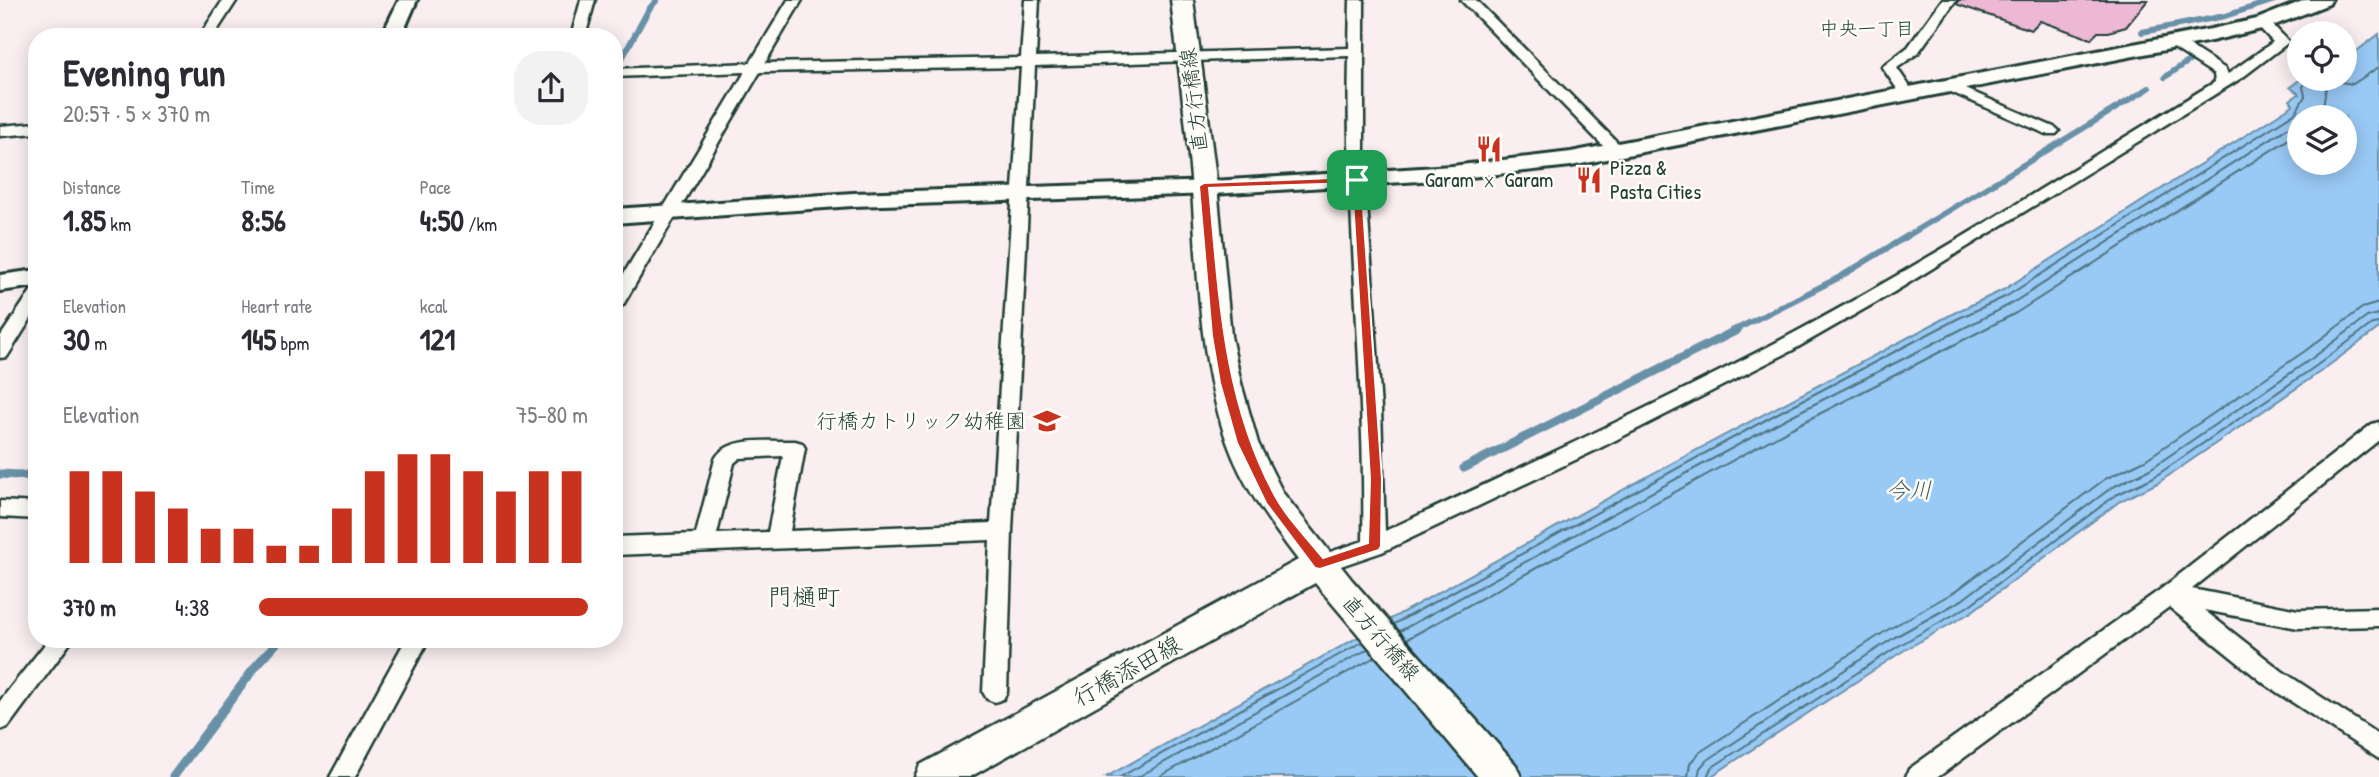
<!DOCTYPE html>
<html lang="en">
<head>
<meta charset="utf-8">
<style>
  :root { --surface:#fff; --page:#f2f2f3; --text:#2b2b33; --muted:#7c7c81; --accent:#c8321e }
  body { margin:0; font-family:"Patrick Hand","Klee One",sans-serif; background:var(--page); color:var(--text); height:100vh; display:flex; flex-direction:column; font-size:26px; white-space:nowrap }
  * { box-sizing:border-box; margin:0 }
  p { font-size:23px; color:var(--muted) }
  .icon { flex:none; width:38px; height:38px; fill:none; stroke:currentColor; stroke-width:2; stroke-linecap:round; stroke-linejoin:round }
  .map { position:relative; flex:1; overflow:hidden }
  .side { position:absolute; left:28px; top:28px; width:595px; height:620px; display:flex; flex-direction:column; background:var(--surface); border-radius:28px; box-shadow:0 4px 18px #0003 }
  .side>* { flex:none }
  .buttons { position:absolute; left:2287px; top:21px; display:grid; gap:14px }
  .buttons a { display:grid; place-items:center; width:70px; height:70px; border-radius:50%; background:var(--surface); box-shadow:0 4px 18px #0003; font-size:35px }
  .pin { position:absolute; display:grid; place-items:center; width:60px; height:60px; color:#fff; margin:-30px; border-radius:14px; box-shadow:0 4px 10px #0006 }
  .round { display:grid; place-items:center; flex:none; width:74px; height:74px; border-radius:28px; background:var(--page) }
  .headline { display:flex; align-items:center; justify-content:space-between; height:119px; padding:0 35px }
  h1 { font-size:38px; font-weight:700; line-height:52px }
  .figures { display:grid; grid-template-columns:repeat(3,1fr); gap:10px; height:119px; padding:7px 35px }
  .figures div { display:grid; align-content:center }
  .figures b { font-size:30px; font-weight:700 }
  .figures small { font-size:19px; font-weight:400 }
  .figures p { font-size:19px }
  .chart { height:196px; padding:14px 35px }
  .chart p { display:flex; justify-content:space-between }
  .chart svg { width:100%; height:126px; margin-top:7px; stroke:var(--accent); stroke-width:6 }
  ul { padding:0 35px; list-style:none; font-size:23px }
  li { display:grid; grid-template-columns:112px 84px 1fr; align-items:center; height:52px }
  li i { height:18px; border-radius:9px; background:var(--accent) }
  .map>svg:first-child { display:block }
  .water { fill:#99c9f5; stroke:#6891a8; stroke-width:2; fill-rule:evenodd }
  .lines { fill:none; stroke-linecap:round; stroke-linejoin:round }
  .shore { stroke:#507581; stroke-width:2 }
  .stream-far1 { stroke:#6891a8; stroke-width:6 }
  .stream { stroke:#6891a8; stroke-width:9 }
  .building { fill:#ecb8d5; stroke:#1f3d34; stroke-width:2 }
  .street-casing { stroke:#1f3d34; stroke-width:5 }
  .secondary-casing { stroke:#1f3d34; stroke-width:6 }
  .primary-casing { stroke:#1f3d34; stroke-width:5 }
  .street { fill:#fdfcf7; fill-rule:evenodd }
  .secondary { fill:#fdfcf7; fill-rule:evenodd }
  .primary { fill:#fdfcf7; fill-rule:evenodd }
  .route { fill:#c8321e; stroke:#fff; stroke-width:2; fill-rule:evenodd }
  .labels { text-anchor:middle; stroke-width:5; stroke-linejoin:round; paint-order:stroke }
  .far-neighbourhood-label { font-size:19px; fill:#1f3d34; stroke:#fdfcf7 }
  .street-label { font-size:21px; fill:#1f3d34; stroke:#fdfcf7 }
  .poi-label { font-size:21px; fill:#1f3d34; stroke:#fdfcf7; text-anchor:start }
  .water-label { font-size:23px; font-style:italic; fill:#3e6064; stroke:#fdfcf7 }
  .quarter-label { font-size:24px; fill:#1f3d34; stroke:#fdfcf7 }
  .near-street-label { font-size:24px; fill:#1f3d34; stroke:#fdfcf7 }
</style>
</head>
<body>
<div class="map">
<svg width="2379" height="777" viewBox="0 0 2379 777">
  <rect width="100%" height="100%" fill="#faeef0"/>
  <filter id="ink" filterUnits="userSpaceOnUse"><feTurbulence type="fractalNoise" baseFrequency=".0143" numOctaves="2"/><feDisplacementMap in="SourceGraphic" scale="14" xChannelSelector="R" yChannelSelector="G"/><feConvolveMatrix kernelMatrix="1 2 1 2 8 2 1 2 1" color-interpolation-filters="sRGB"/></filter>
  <g filter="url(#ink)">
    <path class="water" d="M2379,34V328L2320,372L2158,483L2120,501L1970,613L1903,651L1710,777H1106L1648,476L1954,313L2003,290L2293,105L2290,100L2299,94L2290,87L2301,79H2345V60ZM2300,117H2345V163H2300Z"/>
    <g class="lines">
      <g class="shore">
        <polyline points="2316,117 2324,101 2327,80 2353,84 2379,67"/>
        <polyline points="1394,624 1780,412 1957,319 2007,296 2296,112 2305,96 2303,87 2307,79"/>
        <polyline points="1400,631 1785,419 2011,304 2300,120"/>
        <polyline points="1407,639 1790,429 2016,313 2300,132"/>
        <polyline points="1120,777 1362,642"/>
        <polyline points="1138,777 1368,649"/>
        <polyline points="1159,777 1375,657"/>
        <polyline points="1688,777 1690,763 1700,752 1889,629 1956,591 2105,479 2145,460 2305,351 2362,308 2379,303"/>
        <polyline points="1698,777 1700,768 1706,761 1895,637 1962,600 2111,488 2150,469 2311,359 2367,317 2379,314"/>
        <polyline points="1707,777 1711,768 1900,645 1967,607 2116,495 2154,477 2316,366 2372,324 2379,323"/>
      </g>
      <g class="stream-far1">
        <polyline points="2142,32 2225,16 2275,0"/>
        <polyline points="614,73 649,9 657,0"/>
        <polyline points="2165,77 2192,59"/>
        <polyline points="1733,331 1840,277 2149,88"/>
      </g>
      <g class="stream">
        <polyline points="1464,468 1737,330"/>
        <polyline points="0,474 37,476"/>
        <polyline points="173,777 256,666 280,639"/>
      </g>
    </g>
    <polygon class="building" points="1959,0 2148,0 2126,27 2108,32 2098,32 2091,39 2040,21 2031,30 1956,4"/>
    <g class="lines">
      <g class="street-casing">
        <g id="street">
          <polygon points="223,0 237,0 213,37 199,37"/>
          <polygon points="581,0 595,0 585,37 571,37"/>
          <path d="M788,0H802L765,63L1021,58L1025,0H1039L1036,57L1349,48L1350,0H1364V158L1381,409L1385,531C1516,470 1648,409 1777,342C1927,263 2070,170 2215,82L2214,74L2169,45V39H2179L2224,68L2228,74L2273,42L2258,26V20H2268L2289,42L2243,77L1894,292L1791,351L1596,450L1382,552L1320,573L1312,570L1309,564L1312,558L1363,541C1366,379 1345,218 1349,56L1035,66L1012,531L1007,692L1003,699L995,702L987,699L983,692L990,540L614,555V537L696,534L715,459C728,435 771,442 795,441L802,443L805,448L790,531L991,523L1021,67L760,72L623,305L614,311V290L745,72L614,77V69L750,63ZM783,456L768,532L717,534L734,463L740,458Z"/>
          <polygon points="1461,0 1476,0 1622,147 1624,150 1622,153 1610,153"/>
          <polygon points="1942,0 1956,0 1918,53 1897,68 1914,93 1907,97 1902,96 1882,67 1908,47"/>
          <polygon points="1947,81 2056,128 2059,131 2056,134 2046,134 1942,88 1940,85"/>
          <polygon points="37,123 37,133 0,136 0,126"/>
          <polygon points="37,289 37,309 7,357 0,358 0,337 31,291"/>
          <polygon points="2379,422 2379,440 2192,589 2298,610 2379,608 2379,626 2298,628 2204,610 2282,671 2379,735 2379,759 2266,685 2169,607 1938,777 1906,777 1909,769 2161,589 2372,424"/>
          <polygon points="0,501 37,503 37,519 0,517"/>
          <polygon points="49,639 73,639 8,727 0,730 0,701"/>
          <polygon points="406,639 429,639 355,777 330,777"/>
        </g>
      </g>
      <g class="secondary-casing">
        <g id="secondary">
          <polygon points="399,0 417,0 401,37 381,37"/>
          <polygon points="2305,0 2331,0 2329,4 2270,27 2211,41 1571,166 1452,179 1213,194 853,206 614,223 614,209 853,193 1213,181 1452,166 1571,152 2211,29 2257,19"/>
          <polygon points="37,270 37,286 0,291 0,275"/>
        </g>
      </g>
      <g class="primary-casing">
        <path id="primary" d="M1171,0H1193L1217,186L1231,336L1241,383L1258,443L1283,493L1352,580L1516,765L1521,777H1478L1315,583L970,777H915L920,765L1298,560C1270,523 1243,487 1227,442C1199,361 1198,275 1192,190C1187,127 1178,63 1171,0Z"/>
      </g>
      <use href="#street" class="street"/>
      <use href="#secondary" class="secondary"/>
      <use href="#primary" class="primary"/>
    </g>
  </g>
  <path class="route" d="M1357,177L1361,180L1382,479L1381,546L1379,550L1320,569L1315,568L1266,503L1237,443L1220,383L1212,336L1199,186L1204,183ZM1352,183L1370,479L1368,543L1323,558C1307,538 1286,517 1274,494C1223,399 1219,294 1209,188Z"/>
  <defs>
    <g id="restaurant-bare" transform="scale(2.1)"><path d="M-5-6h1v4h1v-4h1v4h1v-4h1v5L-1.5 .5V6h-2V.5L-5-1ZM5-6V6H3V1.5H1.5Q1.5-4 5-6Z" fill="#c8321e" stroke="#fdfcf7" stroke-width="2.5" paint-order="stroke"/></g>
    <g id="school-bare" transform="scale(2.1)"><path d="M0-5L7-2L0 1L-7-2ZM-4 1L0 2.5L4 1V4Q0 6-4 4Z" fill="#c8321e" stroke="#fdfcf7" stroke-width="2.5" paint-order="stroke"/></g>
  </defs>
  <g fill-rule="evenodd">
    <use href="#restaurant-bare" x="1489" y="149"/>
    <use href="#restaurant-bare" x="1589" y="180"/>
    <use href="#school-bare" x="1047" y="421"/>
  </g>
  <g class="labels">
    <g class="far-neighbourhood-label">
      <text x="1867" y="35">中央一丁目</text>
    </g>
    <g class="street-label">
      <text transform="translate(1194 100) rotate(-97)" y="7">直方行橋線</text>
      <text transform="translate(1381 638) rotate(49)" y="7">直方行橋線</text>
    </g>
    <g class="poi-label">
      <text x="1610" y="175">Pizza &amp;<tspan x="1610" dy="24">Pasta Cities</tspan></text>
      <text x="1489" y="187" text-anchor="middle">Garam ｘ Garam</text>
      <text x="1026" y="428" text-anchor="end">行橋カトリック幼稚園</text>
    </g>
    <g class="water-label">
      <text x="1909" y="498">今川</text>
    </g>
    <g class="quarter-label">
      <text x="804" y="605">門樋町</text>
    </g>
    <g class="near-street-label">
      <text transform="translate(1127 671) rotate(-29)" y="8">行橋添田線</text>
    </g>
  </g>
</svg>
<div class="buttons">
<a><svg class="icon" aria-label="locate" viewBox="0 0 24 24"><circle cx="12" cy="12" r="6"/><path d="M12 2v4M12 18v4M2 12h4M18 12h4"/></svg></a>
<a><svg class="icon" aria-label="layers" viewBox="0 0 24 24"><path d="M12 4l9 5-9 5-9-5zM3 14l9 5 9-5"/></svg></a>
</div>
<div class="pin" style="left:1357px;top:180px;background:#1e9e55"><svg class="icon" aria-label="arrive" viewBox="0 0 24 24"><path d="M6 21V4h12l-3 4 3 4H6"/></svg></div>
<section class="side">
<div class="headline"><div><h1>Evening run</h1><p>20:57 · 5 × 370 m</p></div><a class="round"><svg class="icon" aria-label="share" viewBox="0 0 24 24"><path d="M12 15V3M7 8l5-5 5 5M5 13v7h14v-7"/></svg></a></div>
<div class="figures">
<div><p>Distance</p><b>1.85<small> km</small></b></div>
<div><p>Time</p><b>8:56</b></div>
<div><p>Pace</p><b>4:50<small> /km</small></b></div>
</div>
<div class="figures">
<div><p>Elevation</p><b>30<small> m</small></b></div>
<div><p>Heart rate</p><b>145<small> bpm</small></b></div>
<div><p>kcal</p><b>121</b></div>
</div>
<div class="chart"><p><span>Elevation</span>75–80 m</p>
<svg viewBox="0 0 160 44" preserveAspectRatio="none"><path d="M5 44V12M15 44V12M25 44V19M35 44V25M45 44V32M55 44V32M65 44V38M75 44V38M85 44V25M95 44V12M105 44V6M115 44V6M125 44V12M135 44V19M145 44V12M155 44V12"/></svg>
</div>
<ul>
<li><b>370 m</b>4:38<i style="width:100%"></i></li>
</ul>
</section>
</div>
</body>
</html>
